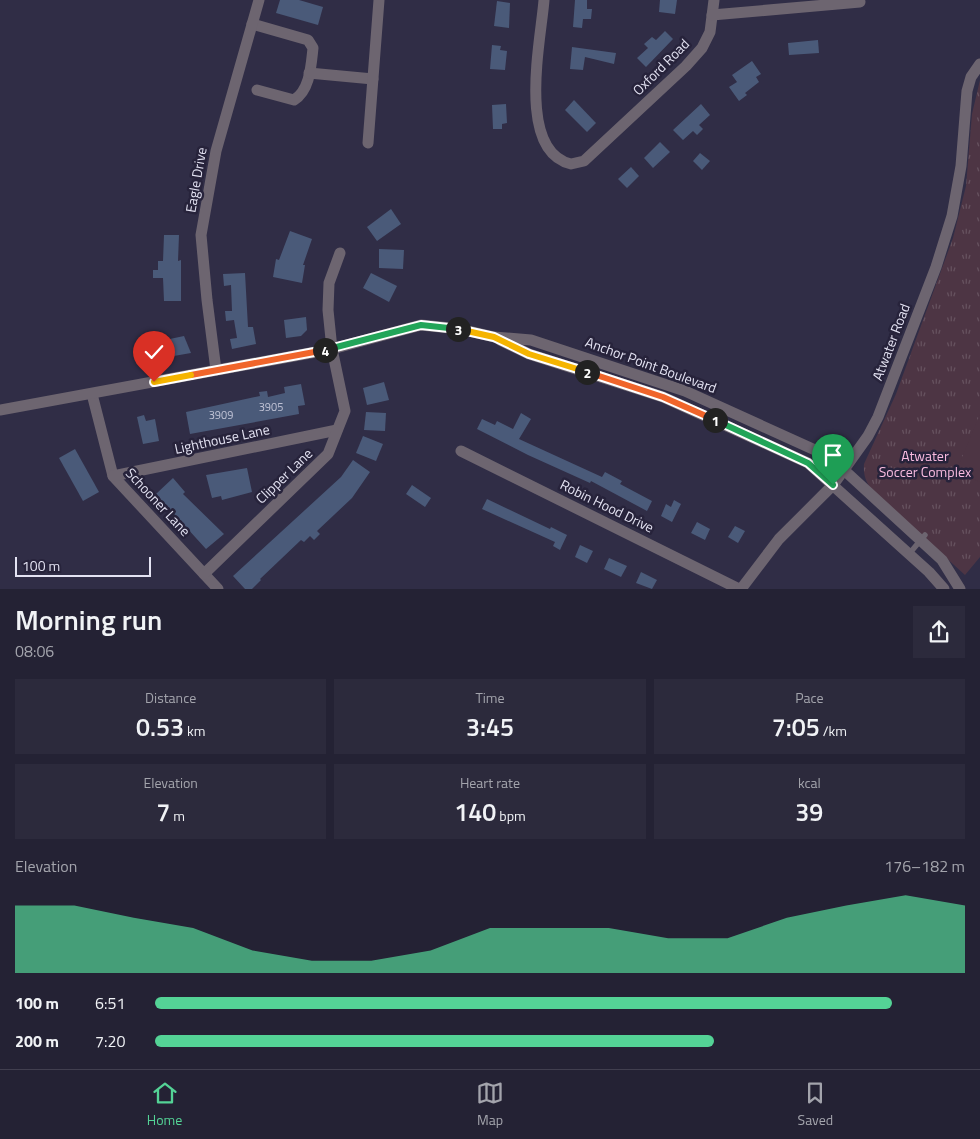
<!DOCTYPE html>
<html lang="en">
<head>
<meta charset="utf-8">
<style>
  :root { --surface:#242234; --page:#2c2a3c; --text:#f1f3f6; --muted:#a3a4ac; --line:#413f4f; --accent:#54d396 }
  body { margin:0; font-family:"Titillium Web",sans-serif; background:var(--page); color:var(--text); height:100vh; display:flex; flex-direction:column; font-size:19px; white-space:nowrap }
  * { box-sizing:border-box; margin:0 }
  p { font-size:16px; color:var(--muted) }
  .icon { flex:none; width:28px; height:28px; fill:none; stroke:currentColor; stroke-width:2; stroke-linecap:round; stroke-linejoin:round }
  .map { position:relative; height:589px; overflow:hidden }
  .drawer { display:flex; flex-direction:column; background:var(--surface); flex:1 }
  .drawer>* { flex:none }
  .scale { position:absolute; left:15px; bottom:12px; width:136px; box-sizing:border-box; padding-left:5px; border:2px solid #e4e3f3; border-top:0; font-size:14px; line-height:18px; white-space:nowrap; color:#e4e3f3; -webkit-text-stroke:4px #27233b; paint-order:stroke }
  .pin { position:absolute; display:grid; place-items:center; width:42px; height:42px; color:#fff; margin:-51px -21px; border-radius:50% 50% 50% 0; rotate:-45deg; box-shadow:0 0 5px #0007 }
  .pin .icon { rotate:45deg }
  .km { position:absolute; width:25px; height:25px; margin:-12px; border-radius:50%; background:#222; color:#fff; font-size:14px; line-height:25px; text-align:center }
  .round { display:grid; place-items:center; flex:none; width:52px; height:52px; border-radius:0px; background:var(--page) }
  .summary { display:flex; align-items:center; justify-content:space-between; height:85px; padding:0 15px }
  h1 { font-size:28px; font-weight:600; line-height:38px }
  .metrics { display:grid; grid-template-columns:repeat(3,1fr); gap:8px; height:85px; padding:5px 15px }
  .metrics div { display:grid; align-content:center; border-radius:0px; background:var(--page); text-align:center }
  .metrics b { font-size:25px; font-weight:600 }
  .metrics small { font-size:14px; font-weight:400 }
  .metrics p { font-size:14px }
  .chart { height:140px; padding:10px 15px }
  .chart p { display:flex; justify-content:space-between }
  .chart svg { width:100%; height:90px; margin-top:5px; fill:var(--accent); opacity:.7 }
  ul { padding:0 15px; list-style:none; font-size:16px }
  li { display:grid; grid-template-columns:80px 60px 1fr; align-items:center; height:38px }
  li i { height:12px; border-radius:6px; background:var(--accent) }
  .menu { display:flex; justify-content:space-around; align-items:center; height:70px; border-top:1px solid var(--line); background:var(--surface); font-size:14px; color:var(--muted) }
  .menu a { display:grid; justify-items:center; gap:2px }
  .menu .selected { color:var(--accent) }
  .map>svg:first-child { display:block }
  .park { fill:url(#park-tufts) }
  .pitch { fill:#4d3544 }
  .building { fill:#4a5a79 }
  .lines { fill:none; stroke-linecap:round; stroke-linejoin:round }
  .service { stroke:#6d6570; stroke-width:5.5 }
  .minor { stroke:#6d6570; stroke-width:11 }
  .split-1-casing { stroke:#fff; stroke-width:10 }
  .split-2-casing { stroke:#fff; stroke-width:10 }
  .split-3-casing { stroke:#fff; stroke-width:10 }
  .split-4-casing { stroke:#fff; stroke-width:10 }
  .split-5-casing { stroke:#fff; stroke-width:10 }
  .split-6-casing { stroke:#fff; stroke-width:10 }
  .split-1 { stroke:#22a559; stroke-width:6 }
  .split-2 { stroke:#f0652b; stroke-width:6 }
  .split-3 { stroke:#f5b400; stroke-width:6 }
  .split-4 { stroke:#22a559; stroke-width:6 }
  .split-5 { stroke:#f0652b; stroke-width:6 }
  .split-6 { stroke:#f5b400; stroke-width:6 }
  .labels { text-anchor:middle; stroke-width:5; stroke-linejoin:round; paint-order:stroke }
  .number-label { font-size:11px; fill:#bec1d4 }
  .street-label { font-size:14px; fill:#e4e3f3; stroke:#27233b }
  .park-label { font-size:14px; fill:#f9bbe0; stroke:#27233b }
</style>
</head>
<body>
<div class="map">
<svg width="980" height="589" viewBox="0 0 980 589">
  <defs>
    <pattern id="park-tufts" width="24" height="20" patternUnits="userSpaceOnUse" patternTransform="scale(1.25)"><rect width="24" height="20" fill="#4d3544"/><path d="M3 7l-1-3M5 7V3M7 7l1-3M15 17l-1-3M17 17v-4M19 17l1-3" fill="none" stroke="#66525f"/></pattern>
  </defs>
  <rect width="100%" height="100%" fill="#302d46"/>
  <path class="park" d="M980,80V557L965,575L876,494C867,485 863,477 864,464L896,394L953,238L966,186L972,114Z"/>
  <polygon class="pitch" points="980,414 980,482 956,472"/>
  <g class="building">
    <polygon points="280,0 299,0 323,7 318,25 276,13"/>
    <polygon points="575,0 587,0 587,9 592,9 591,19 583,19 582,28 573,27"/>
    <polygon points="660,0 677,0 675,14 659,12"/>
    <polygon points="497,1 510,3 509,28 494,26"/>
    <polygon points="665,31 673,39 646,67 637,58 648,48 644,44 652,37 656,40"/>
    <polygon points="818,40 819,53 789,55 788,43"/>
    <polygon points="492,45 501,46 500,50 507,51 505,70 490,69"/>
    <polygon points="572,47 616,53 614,64 585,57 583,70 570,69"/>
    <polygon points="752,61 761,74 756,77 759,82 745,93 747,95 739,101 729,87 737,82 732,75"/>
    <polygon points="574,100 596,123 587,132 565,110"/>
    <polygon points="506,104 507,123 502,124 502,129 493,129 492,105"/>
    <polygon points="701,104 710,115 699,125 703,129 697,135 693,131 683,140 673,130"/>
    <polygon points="660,142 670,152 653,168 644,158"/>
    <polygon points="700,153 710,161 702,170 693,161"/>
    <polygon points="631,167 639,176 627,188 618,179"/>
    <polygon points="391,209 401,224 377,241 367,227"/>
    <polygon points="290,231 312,239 303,265 305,265 302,283 273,277 276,259 279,260"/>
    <polygon points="164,235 179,235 178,261 181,260 181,301 164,301 163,278 153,278 153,270 158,270 158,261 163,261"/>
    <polygon points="379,249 404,250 403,269 379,268"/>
    <polygon points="245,273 248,327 253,327 256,344 232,349 230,339 237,338 234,320 226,321 225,311 232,311 231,285 224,286 223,274"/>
    <polygon points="371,273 397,286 389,302 363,288"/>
    <polygon points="306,317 307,330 301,336 286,338 284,320"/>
    <polygon points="184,336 191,353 168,357 165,340"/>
    <polygon points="384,382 389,400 367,405 363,388"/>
    <polygon points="301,384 305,405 298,406 299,414 190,434 186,412 260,396 259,392 267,391 268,397 285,393 284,387"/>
    <polygon points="366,412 386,413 385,431 364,430"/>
    <polygon points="521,413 531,419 519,439 602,477 605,472 622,481 620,484 652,501 647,511 591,481 590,483 528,455 477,429 482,419 495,425 497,421 513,429"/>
    <polygon points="144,415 146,421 155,419 159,441 143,444 137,417"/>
    <polygon points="363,436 383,444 376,461 356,453"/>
    <polygon points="75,449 99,492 83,501 59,458"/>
    <polygon points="353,460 370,472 352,498 317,531 320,534 314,540 310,536 304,542 301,540 260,579 261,580 252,589 245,589 233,576 341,477"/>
    <polygon points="247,468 252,492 222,500 221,496 212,498 206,475"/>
    <polygon points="173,478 185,492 183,494 224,534 206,549 156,494"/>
    <polygon points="412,485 431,498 425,507 406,494"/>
    <polygon points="487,499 550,529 551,527 567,535 560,550 553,546 555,542 482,509"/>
    <polygon points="674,500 681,504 672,522 661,516 666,504 671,507"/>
    <polygon points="697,522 710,529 705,540 691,533"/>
    <polygon points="735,526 745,531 738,543 728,537"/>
    <polygon points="580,545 593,551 587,563 575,557"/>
    <polygon points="609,558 627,566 621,577 604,569"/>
    <polygon points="641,572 657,580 652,589 636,583"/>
  </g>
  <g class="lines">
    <polyline class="service" points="909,554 925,535"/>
    <g class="minor">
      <path d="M544,0C541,40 516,151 571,164L584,161L686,66L702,48L710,32L714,0"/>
      <polyline points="712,15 860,2"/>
      <path d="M252,24L308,40L313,48C311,66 310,90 294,100L257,90"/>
      <polyline points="309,73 373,79"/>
      <polyline points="368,143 379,0"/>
      <polyline points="500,340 529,354 663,397 808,463 929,572 944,589"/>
      <polyline points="216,370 207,300 201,235 216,151 259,0"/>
      <polyline points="92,394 113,476 218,589"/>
      <polyline points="0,410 332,349 421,325 460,329 494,337 531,340 685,391 815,450 844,470 942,560 960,589"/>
      <polyline points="461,451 739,589"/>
      <polyline points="113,476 337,430"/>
      <polyline points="204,574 328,454 345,411 332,349 328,310 329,283 340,253"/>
      <polyline points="741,589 779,539 833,485 868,436 878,417 936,267 952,216 961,166 967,91 971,77 980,64"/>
    </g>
  </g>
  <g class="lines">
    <g class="split-1-casing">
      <polyline id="split-1" points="715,420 808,463 833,485"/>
    </g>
    <g class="split-2-casing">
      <polyline id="split-2" points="587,372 663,397 715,420"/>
    </g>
    <g class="split-3-casing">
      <polyline id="split-3" points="458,329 494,337 529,354 587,372"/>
    </g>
    <g class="split-4-casing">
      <polyline id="split-4" points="325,350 421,325 458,329"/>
    </g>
    <g class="split-5-casing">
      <polyline id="split-5" points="191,375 325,350"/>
    </g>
    <g class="split-6-casing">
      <polyline id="split-6" points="154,382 191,375"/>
    </g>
    <use href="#split-1" class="split-1"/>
    <use href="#split-2" class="split-2"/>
    <use href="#split-3" class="split-3"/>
    <use href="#split-4" class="split-4"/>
    <use href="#split-5" class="split-5"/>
    <use href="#split-6" class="split-6"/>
  </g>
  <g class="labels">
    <g class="number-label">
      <text x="271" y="411">3905</text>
      <text x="221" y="419">3909</text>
    </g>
    <g class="street-label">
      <text transform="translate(661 67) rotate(-45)" y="5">Oxford Road</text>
      <text transform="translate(196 180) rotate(-80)" y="5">Eagle Drive</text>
      <text transform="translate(891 342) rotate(-69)" y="5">Atwater Road</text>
      <text transform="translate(651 365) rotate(20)" y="5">Anchor Point Boulevard</text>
      <text transform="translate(222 439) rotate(-12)" y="5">Lighthouse Lane</text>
      <text transform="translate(284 476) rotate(-44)" y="5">Clipper Lane</text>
      <text transform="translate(158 502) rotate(47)" y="5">Schooner Lane</text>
      <text transform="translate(607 506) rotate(26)" y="5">Robin Hood Drive</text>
    </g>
    <g class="park-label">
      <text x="925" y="461">Atwater<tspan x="925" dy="16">Soccer Complex</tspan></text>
    </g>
  </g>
</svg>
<div class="scale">100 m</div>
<div class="pin" style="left:833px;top:485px;background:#1e9e55"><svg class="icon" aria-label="arrive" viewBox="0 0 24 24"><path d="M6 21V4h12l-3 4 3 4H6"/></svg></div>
<div class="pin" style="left:154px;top:382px;background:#d93025"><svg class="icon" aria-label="check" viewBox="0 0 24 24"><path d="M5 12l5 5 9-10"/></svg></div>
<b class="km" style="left:715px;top:420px">1</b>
<b class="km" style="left:587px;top:372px">2</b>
<b class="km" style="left:458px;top:329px">3</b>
<b class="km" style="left:325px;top:350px">4</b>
</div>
<section class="drawer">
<div class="summary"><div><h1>Morning run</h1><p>08:06</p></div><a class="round"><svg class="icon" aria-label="share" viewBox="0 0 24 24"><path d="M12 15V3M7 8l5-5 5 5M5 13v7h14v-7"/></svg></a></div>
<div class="metrics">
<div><p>Distance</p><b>0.53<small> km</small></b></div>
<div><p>Time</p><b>3:45</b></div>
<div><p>Pace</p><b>7:05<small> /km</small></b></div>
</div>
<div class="metrics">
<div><p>Elevation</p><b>7<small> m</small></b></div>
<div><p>Heart rate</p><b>140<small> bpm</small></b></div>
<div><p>kcal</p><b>39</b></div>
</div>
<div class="chart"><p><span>Elevation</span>176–182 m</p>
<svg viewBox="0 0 160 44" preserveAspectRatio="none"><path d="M0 44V11L10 11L20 17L30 22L40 33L50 38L60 38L70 33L80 22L90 22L100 22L110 27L120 27L130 17L140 11L150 6L160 11V44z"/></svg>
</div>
<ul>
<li><b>100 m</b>6:51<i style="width:91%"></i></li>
<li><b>200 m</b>7:20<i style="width:69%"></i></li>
</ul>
</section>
<nav class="menu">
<a class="selected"><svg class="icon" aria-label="home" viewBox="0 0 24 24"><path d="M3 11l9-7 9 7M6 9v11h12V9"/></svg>Home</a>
<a><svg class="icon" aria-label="map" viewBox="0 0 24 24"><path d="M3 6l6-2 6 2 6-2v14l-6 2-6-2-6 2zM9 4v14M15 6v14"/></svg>Map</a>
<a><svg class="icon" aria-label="saved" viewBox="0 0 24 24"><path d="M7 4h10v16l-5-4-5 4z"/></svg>Saved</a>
</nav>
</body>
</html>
